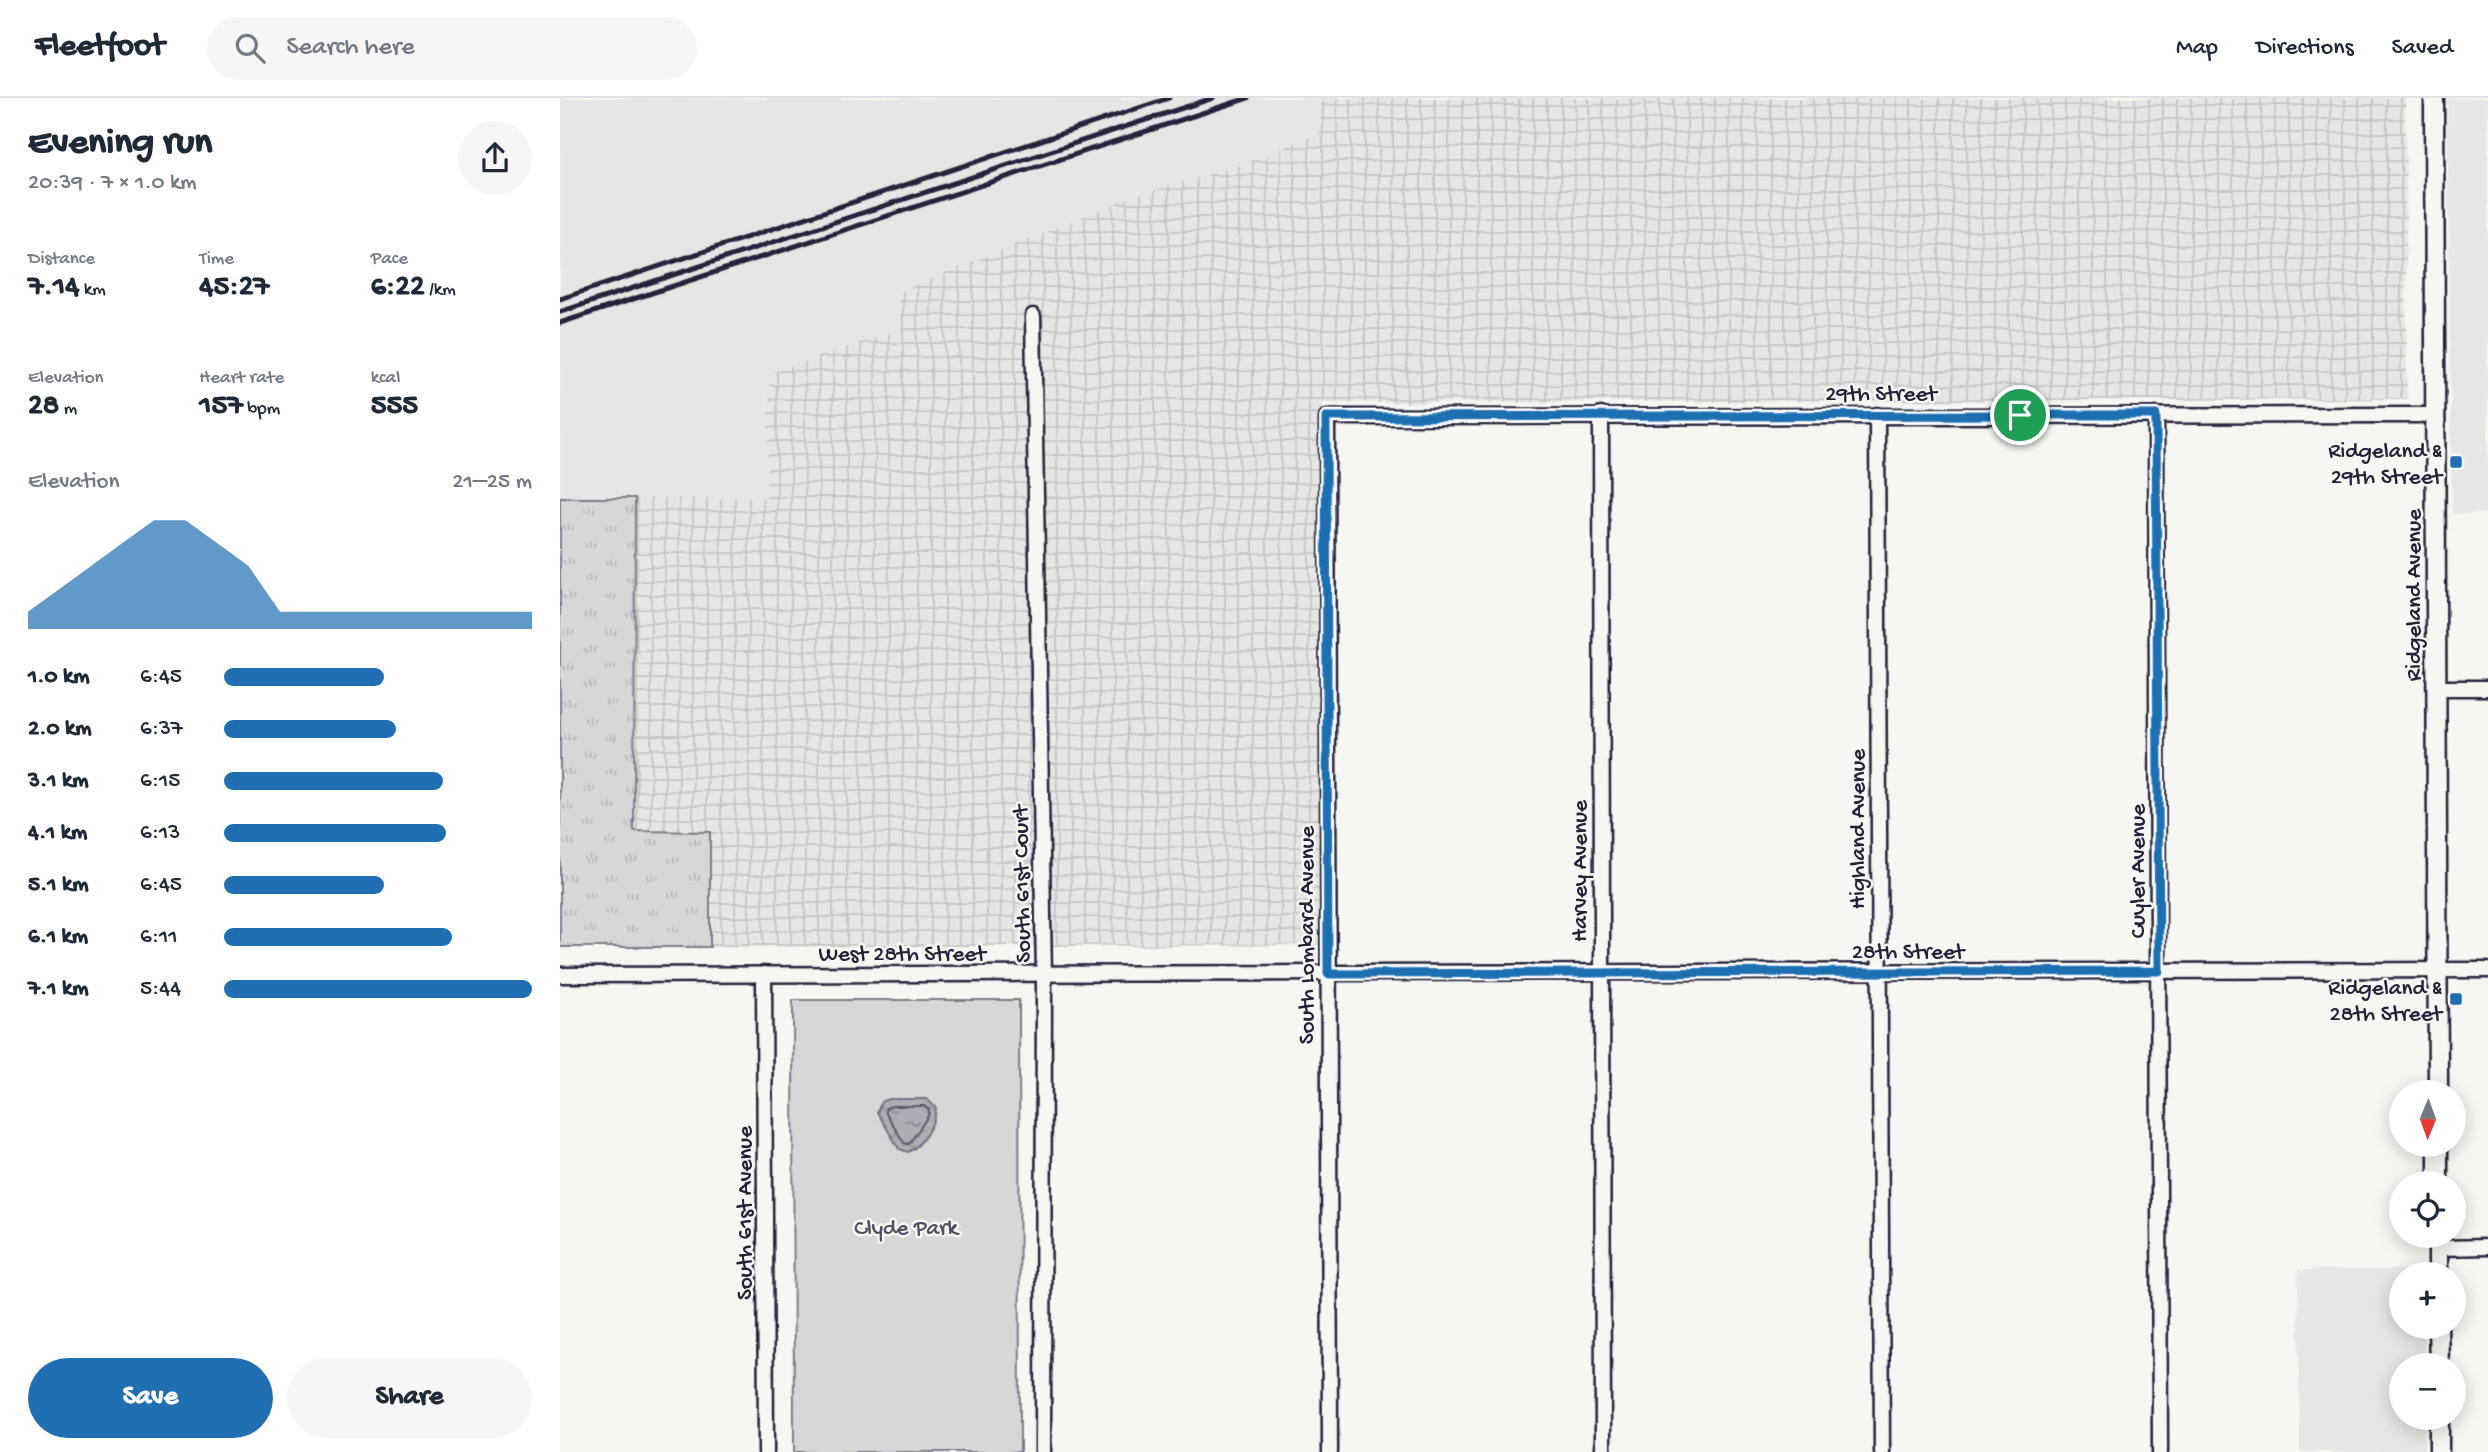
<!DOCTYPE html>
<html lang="en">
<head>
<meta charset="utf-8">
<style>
  :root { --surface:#fff; --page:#f6f6f7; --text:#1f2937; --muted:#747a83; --line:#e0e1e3; --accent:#1f6fb2 }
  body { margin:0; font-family:"Gochi Hand",sans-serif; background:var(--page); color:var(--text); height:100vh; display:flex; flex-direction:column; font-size:26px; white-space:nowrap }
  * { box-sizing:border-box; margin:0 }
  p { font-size:23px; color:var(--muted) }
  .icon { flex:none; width:38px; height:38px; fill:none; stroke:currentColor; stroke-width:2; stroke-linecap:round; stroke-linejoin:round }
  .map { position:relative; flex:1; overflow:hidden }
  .details { display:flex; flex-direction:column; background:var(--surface); width:560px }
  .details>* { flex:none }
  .needle { width:46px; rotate:181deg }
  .tools { position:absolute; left:1829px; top:982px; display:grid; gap:14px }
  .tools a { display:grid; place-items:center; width:77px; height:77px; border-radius:50%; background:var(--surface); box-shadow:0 4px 18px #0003; font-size:35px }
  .pin { position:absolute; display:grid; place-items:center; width:60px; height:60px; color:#fff; margin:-30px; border:4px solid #fff; border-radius:50%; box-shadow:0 2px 7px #0007 }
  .round { display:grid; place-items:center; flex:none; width:74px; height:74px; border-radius:37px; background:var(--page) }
  .summary { display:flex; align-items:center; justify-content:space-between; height:119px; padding:0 28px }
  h1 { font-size:38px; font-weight:700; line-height:52px }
  .figures { display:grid; grid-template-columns:repeat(3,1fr); gap:10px; height:119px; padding:7px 28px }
  .figures div { display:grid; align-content:center }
  .figures b { font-size:30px; font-weight:700 }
  .figures small { font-size:19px; font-weight:400 }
  .figures p { font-size:19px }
  .chart { height:196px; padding:14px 28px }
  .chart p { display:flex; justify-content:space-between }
  .chart svg { width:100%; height:126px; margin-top:7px; fill:var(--accent); opacity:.7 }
  .action { display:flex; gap:14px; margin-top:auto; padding:14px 28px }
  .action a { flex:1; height:80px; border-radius:42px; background:var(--accent); color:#fff; font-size:28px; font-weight:700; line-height:80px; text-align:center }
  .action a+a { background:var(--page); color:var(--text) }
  ul { padding:0 28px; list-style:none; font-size:23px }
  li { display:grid; grid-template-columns:112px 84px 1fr; align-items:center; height:52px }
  li i { height:18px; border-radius:9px; background:var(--accent) }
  header { display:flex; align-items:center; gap:42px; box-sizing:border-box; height:98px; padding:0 35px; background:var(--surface); border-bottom:2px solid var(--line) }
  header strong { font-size:33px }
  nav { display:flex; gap:38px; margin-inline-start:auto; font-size:24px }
  .search { width:490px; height:63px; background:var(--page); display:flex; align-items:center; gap:18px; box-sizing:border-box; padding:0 24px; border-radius:38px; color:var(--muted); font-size:26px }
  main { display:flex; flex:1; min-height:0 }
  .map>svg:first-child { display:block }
  .built { fill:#e6e6e4 }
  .industrial { fill:url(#industrial-grid) }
  .grass { fill:url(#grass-tufts); stroke:#7c7c89; stroke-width:2 }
  .green { fill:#d7d7d7; stroke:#7c7c89; stroke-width:2 }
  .water { fill:url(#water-ripples); stroke:#757583; stroke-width:2 }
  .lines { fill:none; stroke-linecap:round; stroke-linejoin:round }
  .shore { stroke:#5a5a6b; stroke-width:2 }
  .minor-casing { stroke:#22223b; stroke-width:19 }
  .tertiary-casing { stroke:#22223b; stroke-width:23 }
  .minor { stroke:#f6f6f2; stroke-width:14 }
  .tertiary { stroke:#f6f6f2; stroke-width:18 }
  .rail { stroke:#22223b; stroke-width:5 }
  .route-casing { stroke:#fff; stroke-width:14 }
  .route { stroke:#1f6fb2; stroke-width:9 }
  .poi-dot { fill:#1f6fb2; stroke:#f6f6f2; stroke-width:2.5 }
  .labels { text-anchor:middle; stroke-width:5; stroke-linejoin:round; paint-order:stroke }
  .street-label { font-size:23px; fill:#22223b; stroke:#f6f6f2 }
  .poi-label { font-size:23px; fill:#22223b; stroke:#f6f6f2; text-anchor:end }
  .park-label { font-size:23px; fill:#4f4f62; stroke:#f6f6f2 }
</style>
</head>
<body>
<header>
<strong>Fleetfoot</strong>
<div class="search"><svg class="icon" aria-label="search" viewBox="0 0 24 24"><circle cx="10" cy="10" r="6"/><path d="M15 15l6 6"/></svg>Search here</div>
<nav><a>Map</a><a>Directions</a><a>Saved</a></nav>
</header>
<main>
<section class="details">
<div class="summary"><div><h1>Evening run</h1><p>20:39 · 7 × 1.0 km</p></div><a class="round"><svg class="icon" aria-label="share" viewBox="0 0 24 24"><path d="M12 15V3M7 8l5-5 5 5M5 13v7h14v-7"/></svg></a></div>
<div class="figures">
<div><p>Distance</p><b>7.14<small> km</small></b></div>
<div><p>Time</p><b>45:27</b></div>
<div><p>Pace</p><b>6:22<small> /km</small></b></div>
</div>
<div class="figures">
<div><p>Elevation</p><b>28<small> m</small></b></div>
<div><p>Heart rate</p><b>157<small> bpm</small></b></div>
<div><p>kcal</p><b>555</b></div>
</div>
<div class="chart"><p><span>Elevation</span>21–25 m</p>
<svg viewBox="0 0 160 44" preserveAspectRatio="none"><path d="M0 44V38L10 30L20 22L30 14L40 6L50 6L60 14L70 22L80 38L90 38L100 38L110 38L120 38L130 38L140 38L150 38L160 38V44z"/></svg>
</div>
<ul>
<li><b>1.0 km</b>6:45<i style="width:52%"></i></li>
<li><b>2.0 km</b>6:37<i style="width:56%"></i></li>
<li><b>3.1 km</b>6:15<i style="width:71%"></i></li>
<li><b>4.1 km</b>6:13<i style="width:72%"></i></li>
<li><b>5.1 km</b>6:45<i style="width:52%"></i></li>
<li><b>6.1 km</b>6:11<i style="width:74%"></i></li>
<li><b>7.1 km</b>5:44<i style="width:100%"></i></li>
</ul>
<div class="action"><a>Save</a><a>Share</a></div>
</section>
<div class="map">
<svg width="1928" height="1354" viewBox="0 0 1928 1354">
  <defs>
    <pattern id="industrial-grid" width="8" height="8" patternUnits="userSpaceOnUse" patternTransform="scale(1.75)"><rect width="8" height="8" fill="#e6e6e4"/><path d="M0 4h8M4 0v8" fill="none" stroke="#c5c5c4"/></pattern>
    <pattern id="grass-tufts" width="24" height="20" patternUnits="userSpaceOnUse" patternTransform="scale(1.75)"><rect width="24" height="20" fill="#d7d7d7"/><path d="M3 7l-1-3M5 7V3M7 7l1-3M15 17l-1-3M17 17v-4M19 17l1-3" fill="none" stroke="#b8b8b9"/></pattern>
    <pattern id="water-ripples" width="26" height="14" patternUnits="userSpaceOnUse" patternTransform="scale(1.75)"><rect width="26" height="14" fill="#adadb3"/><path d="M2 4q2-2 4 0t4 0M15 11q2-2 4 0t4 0" fill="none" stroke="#8c8c93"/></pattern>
  </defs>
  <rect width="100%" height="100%" fill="#f6f6f2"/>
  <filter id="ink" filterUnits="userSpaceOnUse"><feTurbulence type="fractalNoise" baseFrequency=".0143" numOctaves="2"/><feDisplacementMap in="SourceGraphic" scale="14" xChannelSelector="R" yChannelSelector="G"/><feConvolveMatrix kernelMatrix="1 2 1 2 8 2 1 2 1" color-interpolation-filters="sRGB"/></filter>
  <g filter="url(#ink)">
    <g class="built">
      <polygon points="0,0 849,0 206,400 0,400"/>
      <polygon points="1887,0 1928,0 1928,416 1892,416"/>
      <polygon points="1738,1172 1864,1172 1864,1176 1841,1176 1841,1228 1864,1229 1864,1267 1841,1267 1841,1320 1864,1320 1864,1354 1740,1354"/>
    </g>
    <polygon class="industrial" points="760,0 1845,0 1847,301 762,305 764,847 150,849 150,734 74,734 75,400 206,400 210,275 342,231 337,195 569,100 682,67 760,35"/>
    <polygon class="grass" points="0,400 75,400 74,733 150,734 150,849 0,849"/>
    <polygon class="green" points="233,902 459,902 460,1354 234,1354"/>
    <path class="water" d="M330,1001H367L376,1010C375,1025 362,1048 348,1054L339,1051L317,1014L322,1003Z"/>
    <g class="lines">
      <polygon class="shore" points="332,1008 364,1008 369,1012 368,1018 349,1046 344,1045 325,1014 326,1010"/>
      <g class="minor-casing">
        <g id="minor">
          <polyline points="473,218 484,877 483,1354"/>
          <polyline points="1041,317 1043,1354"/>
          <polyline points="1317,317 1322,1354"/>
          <polyline points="1596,317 1600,1354"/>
          <polyline points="1876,590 1928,590"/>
          <polyline points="204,876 206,1354"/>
          <polyline points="0,877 1928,872"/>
          <polyline points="1878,1150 1928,1149"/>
          <polyline points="770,1354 767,319 1876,317"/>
        </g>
      </g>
      <g class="tertiary-casing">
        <g id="tertiary">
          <polyline points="1874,0 1878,994"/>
          <polyline points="1878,1046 1878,1085"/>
          <polyline points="1878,1138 1878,1176"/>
          <polyline points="1878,1228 1879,1267"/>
          <polyline points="1879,1320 1879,1354"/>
        </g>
      </g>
      <use href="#minor" class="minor"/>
      <use href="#tertiary" class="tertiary"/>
      <g class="rail">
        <polyline points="0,201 609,0"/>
        <polyline points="0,214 653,0"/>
        <polyline points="0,225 688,0"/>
      </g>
    </g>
  </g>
  <g class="lines" filter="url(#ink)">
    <g class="route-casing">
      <polygon id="route" points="1460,317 1596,317 1599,873 768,876 766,319"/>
    </g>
    <use href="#route" class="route"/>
  </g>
  <g class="poi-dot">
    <rect x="1889" y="357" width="14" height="14" rx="3.5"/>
    <rect x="1889" y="894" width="14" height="14" rx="3.5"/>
  </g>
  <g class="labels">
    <g class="street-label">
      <text x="1321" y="302">29th Street</text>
      <text transform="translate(1852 497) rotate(-90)" y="8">Ridgeland Avenue</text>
      <text transform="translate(1296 731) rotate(-90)" y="8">Highland Avenue</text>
      <text transform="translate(1018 773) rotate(-90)" y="8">Harvey Avenue</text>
      <text transform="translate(1576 773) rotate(-90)" y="8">Cuyler Avenue</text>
      <text transform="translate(460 786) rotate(-91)" y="8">South 61st Court</text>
      <text transform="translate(745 837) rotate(-90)" y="8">South Lombard Avenue</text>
      <text x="1348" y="860">28th Street</text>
      <text x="342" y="862">West 28th Street</text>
      <text transform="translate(183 1115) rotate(-90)" y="8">South 61st Avenue</text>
    </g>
    <g class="poi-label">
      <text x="1882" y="359">Ridgeland &amp;<tspan x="1882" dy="26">29th Street</tspan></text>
      <text x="1882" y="896">Ridgeland &amp;<tspan x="1882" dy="26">28th Street</tspan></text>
    </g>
    <g class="park-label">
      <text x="346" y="1136">Clyde Park</text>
    </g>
  </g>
</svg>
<div class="tools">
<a><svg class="needle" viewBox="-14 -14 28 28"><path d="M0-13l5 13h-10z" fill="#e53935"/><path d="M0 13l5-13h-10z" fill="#747a83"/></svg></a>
<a><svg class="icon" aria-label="locate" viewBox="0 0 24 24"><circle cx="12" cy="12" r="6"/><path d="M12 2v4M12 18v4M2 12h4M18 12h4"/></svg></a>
<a>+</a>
<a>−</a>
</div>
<div class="pin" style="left:1460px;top:317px;background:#1e9e55"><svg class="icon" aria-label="arrive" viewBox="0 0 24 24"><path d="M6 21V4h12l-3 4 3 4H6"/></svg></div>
</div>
</main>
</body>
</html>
